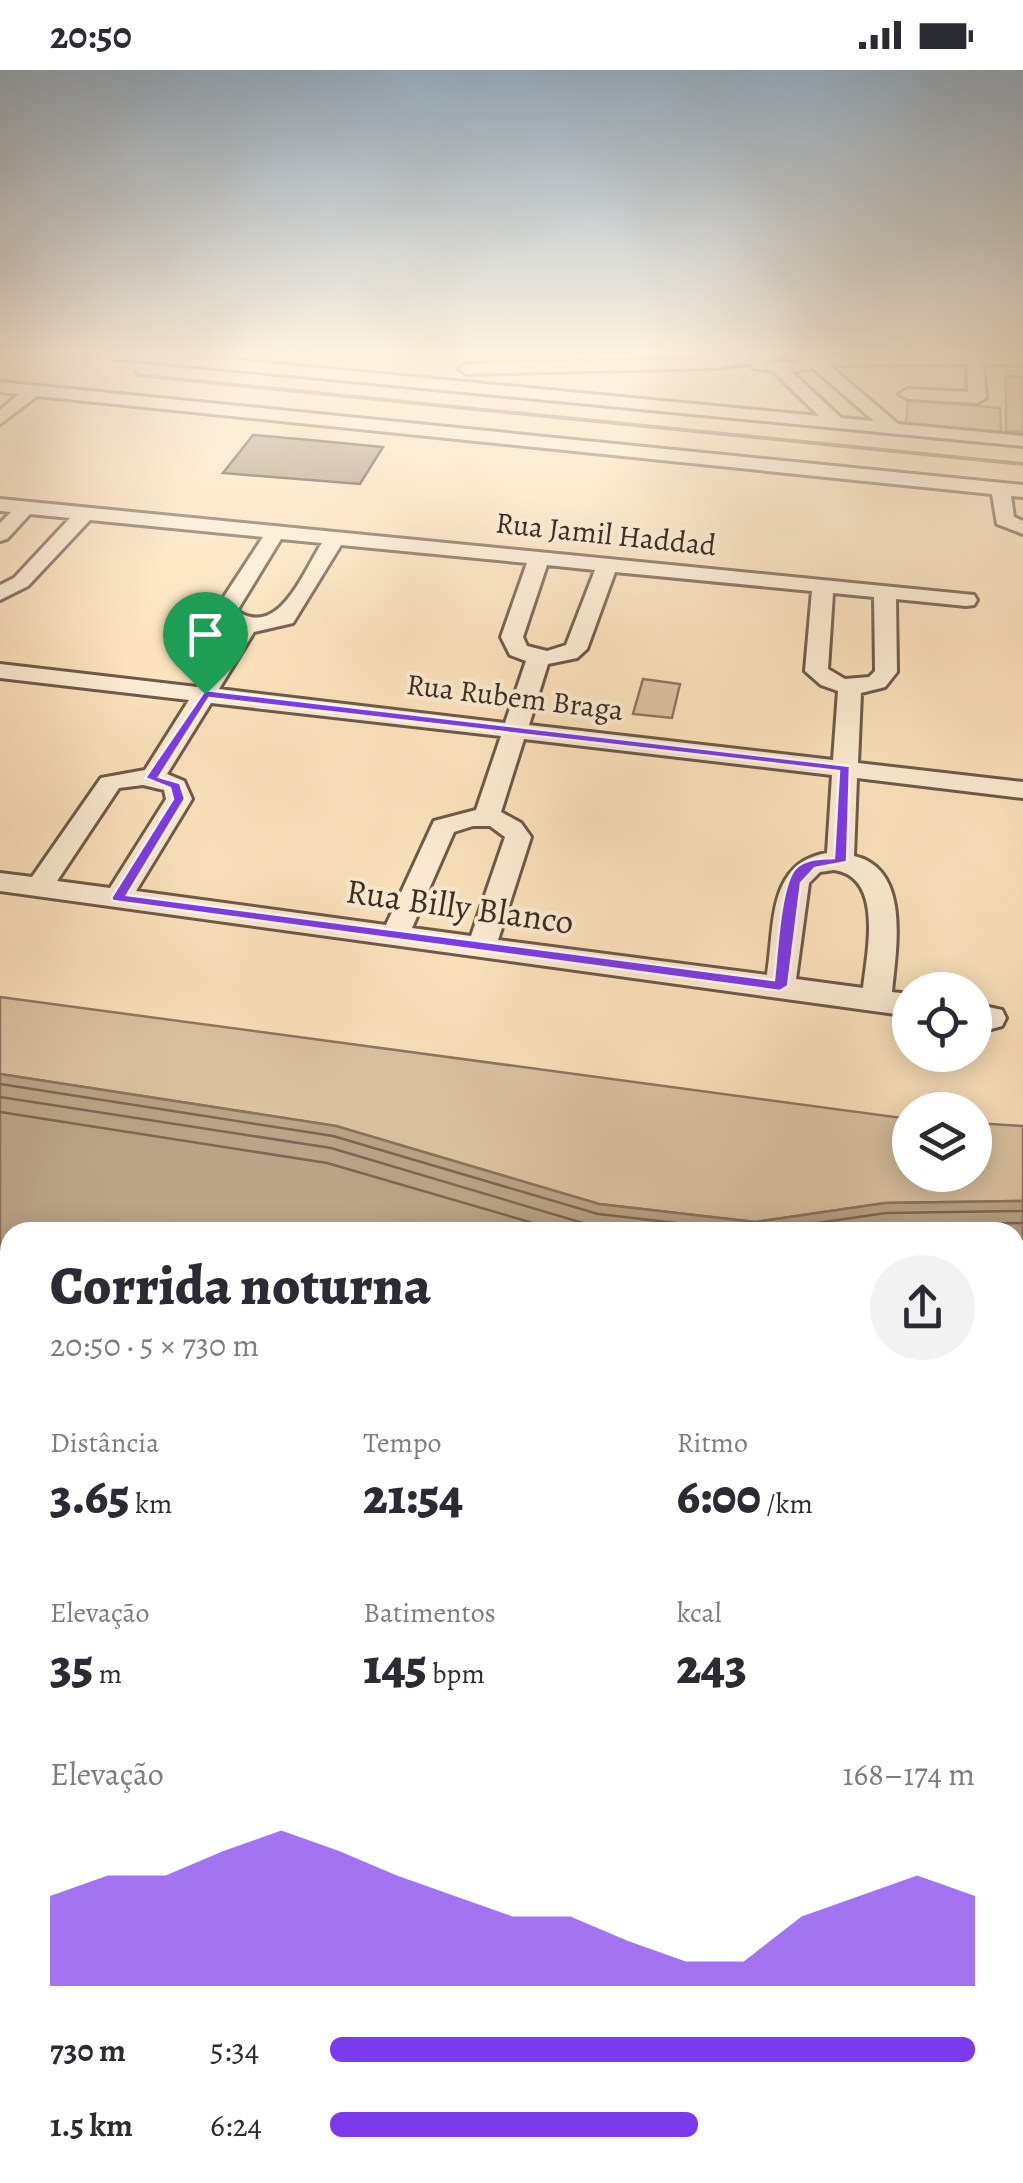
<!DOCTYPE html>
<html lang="pt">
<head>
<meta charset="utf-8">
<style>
  :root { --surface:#fff; --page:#f2f2f3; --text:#2b2b33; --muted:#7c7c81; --accent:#7c3aed }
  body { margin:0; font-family:Alegreya,serif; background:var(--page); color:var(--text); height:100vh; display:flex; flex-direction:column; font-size:38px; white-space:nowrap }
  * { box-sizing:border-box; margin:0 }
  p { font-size:32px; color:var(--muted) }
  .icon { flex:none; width:55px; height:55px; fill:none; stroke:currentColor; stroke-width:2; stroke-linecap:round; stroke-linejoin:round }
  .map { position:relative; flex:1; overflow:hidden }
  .drawer { position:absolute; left:0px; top:1152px; width:1025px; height:962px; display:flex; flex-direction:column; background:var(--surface); border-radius:30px 30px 0 0; box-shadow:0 5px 25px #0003 }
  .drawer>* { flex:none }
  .buttons { position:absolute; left:892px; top:902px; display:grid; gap:20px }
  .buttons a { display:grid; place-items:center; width:100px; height:100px; border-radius:50%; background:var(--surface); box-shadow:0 5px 25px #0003; font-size:50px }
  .pin { position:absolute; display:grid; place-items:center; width:85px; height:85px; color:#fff; margin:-102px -42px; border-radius:50% 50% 50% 0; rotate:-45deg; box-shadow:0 0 10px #0007 }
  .pin .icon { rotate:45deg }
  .round { display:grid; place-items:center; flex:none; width:105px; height:105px; border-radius:52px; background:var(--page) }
  .headline { display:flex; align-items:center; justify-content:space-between; height:170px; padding:0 50px }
  h1 { font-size:55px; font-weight:800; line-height:75px }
  .metrics { display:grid; grid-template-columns:repeat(3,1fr); gap:15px; height:170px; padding:10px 50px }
  .metrics div { display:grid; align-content:center }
  .metrics b { font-size:50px; font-weight:800 }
  .metrics small { font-size:28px; font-weight:400 }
  .metrics p { font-size:28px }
  .chart { height:280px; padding:20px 50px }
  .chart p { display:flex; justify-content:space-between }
  .chart svg { width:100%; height:180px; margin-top:10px; fill:var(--accent); opacity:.7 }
  ul { padding:0 50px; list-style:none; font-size:32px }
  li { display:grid; grid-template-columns:160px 120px 1fr; align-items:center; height:75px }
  li i { height:25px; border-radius:12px; background:var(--accent) }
  .status { display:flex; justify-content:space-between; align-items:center; height:70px; padding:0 50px; background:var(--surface); direction:ltr }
  .status svg { height:28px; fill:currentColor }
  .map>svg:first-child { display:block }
  .green { fill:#dcc4a3; stroke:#8d7862; stroke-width:2.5 }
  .water { fill:#bba588; stroke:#89755f; stroke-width:2.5; fill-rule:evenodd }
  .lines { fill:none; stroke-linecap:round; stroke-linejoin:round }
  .shore { stroke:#7c6855; stroke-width:2.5 }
  .stream { stroke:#89755f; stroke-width:4 }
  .building { fill:#a18b73; stroke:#3e2c22; stroke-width:2.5 }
  .minor-casing { stroke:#6e5a49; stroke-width:6 }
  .minor { fill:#fdedd4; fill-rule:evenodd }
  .route { fill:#7c3aed; stroke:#fff; stroke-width:2.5; fill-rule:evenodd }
  .labels { text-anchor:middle; stroke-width:8; stroke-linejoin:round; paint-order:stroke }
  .far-street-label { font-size:30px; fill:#3e2c22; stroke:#fdedd4 }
  .street-label { font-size:35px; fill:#3e2c22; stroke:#fdedd4 }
</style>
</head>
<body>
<div class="status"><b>20:50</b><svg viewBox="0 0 49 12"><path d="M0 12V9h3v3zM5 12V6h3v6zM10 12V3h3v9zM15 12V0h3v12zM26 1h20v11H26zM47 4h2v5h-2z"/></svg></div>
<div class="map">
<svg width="1023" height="2113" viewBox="0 0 1023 2113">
  <rect width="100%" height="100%" fill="#fce3bd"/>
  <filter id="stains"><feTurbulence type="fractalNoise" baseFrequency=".002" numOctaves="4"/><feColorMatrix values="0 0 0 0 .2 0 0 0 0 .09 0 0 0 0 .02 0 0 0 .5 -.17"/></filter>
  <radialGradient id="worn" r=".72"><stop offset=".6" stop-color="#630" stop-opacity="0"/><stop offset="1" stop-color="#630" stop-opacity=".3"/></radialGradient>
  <g class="green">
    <polygon points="1006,306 1023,307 1023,362 1006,361"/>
    <polygon points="908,330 1000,338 1001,362 906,353"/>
    <polygon points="643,609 680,614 672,648 633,644"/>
    <polygon points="0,927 910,1049 910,1105 975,1105 975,1053 1023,1056 1023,1131 885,1133 755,1152 599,1134 336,1056 0,1004"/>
  </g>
  <path class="water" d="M0,1004L336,1056L599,1134L755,1152L885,1133L1023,1131V2113H0ZM10,1162H1015V2105H10Z"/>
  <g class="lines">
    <g class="shore">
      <polyline points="0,1014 333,1066 598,1144 755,1162 886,1143 1023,1141"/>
      <polyline points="0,1027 331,1078 593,1156 650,1162"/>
      <polyline points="0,1042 327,1093 564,1162"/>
      <polyline points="841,1162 887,1156 1023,1153"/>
    </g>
    <polyline class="stream" points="135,301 137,305 1023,394"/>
  </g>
  <polygon class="building" points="253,365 310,370 383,377 360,414 223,403"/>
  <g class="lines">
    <g class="minor-casing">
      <g id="minor">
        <path d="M104,283H164L819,346L773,301L753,298L752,293L717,298L467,304L459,299L467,294L717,288L792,283L766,291L791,292L856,283L1023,285V295L983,294L986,328L977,333L908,329L899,324L908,319L968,322L967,294L829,295L898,354L1023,366V376L112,288ZM813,298L874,351L841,348L792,302Z"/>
        <polygon points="0,312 1023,415 1023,427 1011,426 1014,447 1023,451 1023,464 997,454 992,424 37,326 0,354 0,340 19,324 0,322"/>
        <path d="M0,429L974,525L977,530L974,535L966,536L896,529L897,602L885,617L861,623L858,693L1023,712V728L857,708L854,786C911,799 896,879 892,922L910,924V946L0,821V803L32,807L101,708L145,700L189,630L0,608V594L197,617L235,558L214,542L263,467L90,450L28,516L0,530V515L14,508L70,448L30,444L7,469L0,471V453L11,442L0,441ZM281,469L322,473C303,502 279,569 237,541ZM341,475L527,493L501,567L510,585L526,591L505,653L219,619L254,562L293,553ZM547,495L595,500L566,575L547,581L527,576L523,567ZM615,502L812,521L805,601L821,615L838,621L833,690L529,655L548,594L577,588L587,579ZM833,523L874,527L875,601L869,607L845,609L828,599ZM211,633L501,666L476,740L434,751L386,855L136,821L192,729L184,711L167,704ZM524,669L832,705L827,783C767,793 775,855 767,905L498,870L531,767L521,753L501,742ZM143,715L164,720L166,729L110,818L57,811L119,718ZM473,756H490L505,767L471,866L412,858L454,762ZM834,800C884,807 867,882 863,918L796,909L809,813L820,802Z"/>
        <polygon points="975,934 1002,940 1006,948 1002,956 991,959 975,956"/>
      </g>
    </g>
    <use href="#minor" class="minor"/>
  </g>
  <linearGradient id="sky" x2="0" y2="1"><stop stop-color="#96aec2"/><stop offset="0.49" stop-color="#fef2e1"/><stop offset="1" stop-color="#fef2e1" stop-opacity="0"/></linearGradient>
  <rect width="1023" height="579" fill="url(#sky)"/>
  <path class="route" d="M205,620L850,696L847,792L815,798L801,813L788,916L780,921L113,831L111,828L173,729L170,718L145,708ZM209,628L839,701L834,788C821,789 805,788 795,799C780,816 777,885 774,910L127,825L185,729L180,713L159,707Z"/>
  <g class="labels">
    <g class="far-street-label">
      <text transform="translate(606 464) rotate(6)" y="10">Rua Jamil Haddad</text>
      <text transform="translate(515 627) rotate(7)" y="10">Rua Rubem Braga</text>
    </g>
    <g class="street-label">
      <text transform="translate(460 836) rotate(8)" y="12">Rua Billy Blanco</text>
    </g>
  </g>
  <rect width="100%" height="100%" filter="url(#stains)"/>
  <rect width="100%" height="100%" fill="url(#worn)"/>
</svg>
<div class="buttons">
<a><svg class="icon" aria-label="locate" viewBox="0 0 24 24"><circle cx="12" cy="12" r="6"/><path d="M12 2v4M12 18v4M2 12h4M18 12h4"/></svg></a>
<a><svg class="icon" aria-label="layers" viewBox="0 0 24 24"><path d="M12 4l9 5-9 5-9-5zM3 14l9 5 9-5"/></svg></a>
</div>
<div class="pin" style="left:205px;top:624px;background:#1e9e55"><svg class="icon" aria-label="arrive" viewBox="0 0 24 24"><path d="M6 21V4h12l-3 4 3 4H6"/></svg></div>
<section class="drawer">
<div class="headline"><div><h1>Corrida noturna</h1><p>20:50 · 5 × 730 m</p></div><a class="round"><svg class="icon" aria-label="share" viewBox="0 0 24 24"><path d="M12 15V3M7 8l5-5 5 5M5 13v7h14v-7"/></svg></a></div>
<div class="metrics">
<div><p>Distância</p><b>3.65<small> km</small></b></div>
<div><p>Tempo</p><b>21:54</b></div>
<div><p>Ritmo</p><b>6:00<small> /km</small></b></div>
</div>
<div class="metrics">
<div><p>Elevação</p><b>35<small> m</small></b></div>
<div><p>Batimentos</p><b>145<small> bpm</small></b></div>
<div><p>kcal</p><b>243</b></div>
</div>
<div class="chart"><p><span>Elevação</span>168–174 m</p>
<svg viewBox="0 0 160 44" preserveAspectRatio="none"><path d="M0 44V22L10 17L20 17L30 11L40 6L50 11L60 17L70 22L80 27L90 27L100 33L110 38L120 38L130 27L140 22L150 17L160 22V44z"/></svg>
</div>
<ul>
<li><b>730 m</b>5:34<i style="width:100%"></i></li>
<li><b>1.5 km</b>6:24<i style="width:57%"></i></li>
</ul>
</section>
</div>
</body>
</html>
